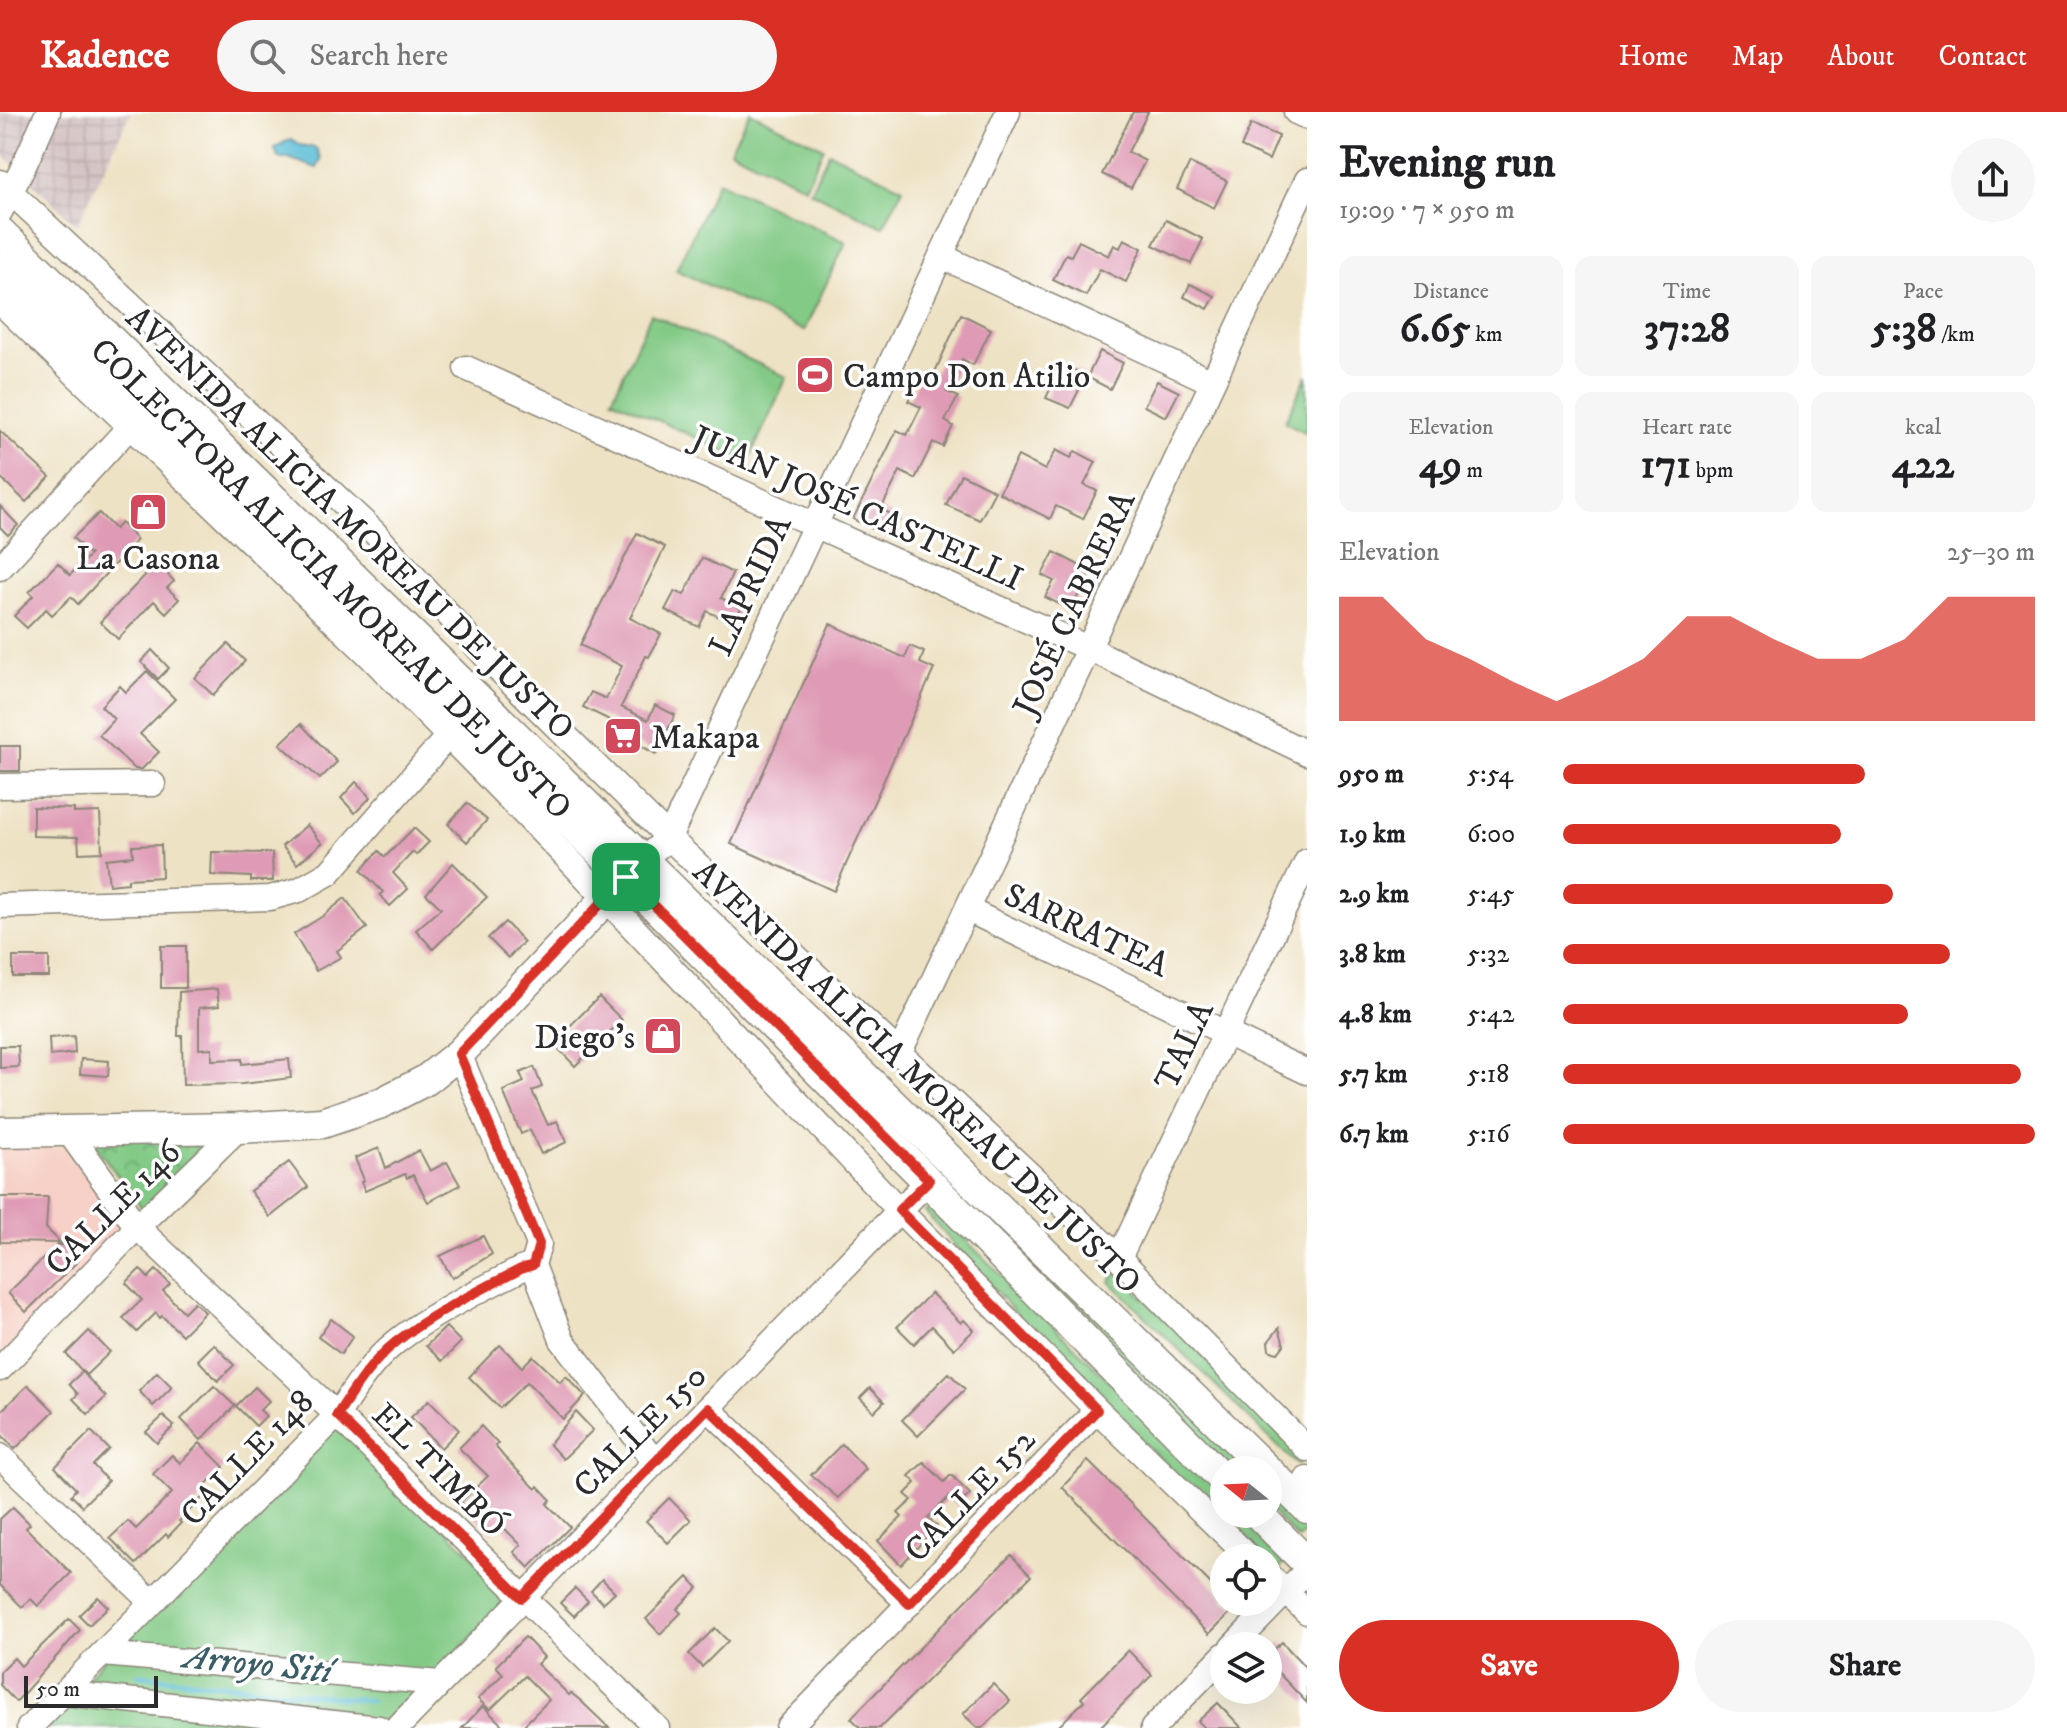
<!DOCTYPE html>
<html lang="en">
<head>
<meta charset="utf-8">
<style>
  :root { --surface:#fff; --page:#f6f6f6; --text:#202124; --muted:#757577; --accent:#d93025 }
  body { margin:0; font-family:"IM FELL DW Pica",serif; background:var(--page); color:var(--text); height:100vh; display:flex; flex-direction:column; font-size:30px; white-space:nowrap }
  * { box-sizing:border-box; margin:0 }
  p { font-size:26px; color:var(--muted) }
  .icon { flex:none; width:44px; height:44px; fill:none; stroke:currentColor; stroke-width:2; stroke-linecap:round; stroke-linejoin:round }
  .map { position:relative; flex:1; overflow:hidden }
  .panel { display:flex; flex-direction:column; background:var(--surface); width:760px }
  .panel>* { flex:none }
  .needle { width:52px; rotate:288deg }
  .buttons { position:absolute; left:1210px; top:1344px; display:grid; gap:16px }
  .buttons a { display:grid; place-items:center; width:72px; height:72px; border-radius:50%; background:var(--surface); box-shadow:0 8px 32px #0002; font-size:40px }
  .scale { position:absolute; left:24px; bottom:20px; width:134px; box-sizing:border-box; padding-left:8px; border:4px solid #2b2b2b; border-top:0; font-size:22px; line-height:28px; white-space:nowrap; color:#2b2b2b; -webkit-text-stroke:6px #fff; paint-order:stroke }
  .pin { position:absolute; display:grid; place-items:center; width:68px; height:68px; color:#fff; margin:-34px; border-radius:16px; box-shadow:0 4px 12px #0006 }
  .round { display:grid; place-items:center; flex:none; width:84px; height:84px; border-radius:42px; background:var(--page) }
  .headline { display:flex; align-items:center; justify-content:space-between; height:136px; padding:0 32px }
  h1 { font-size:44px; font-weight:700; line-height:60px }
  .metrics { display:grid; grid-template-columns:repeat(3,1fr); gap:12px; height:136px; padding:8px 32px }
  .metrics div { display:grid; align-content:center; border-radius:16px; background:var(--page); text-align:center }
  .metrics b { font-size:40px; font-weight:700 }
  .metrics small { font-size:22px; font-weight:400 }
  .metrics p { font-size:22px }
  .chart { height:224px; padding:16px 32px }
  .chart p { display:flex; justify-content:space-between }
  .chart svg { width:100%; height:144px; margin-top:8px; fill:var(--accent); opacity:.7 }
  .primary-button { display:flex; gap:16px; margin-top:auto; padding:16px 32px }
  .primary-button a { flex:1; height:92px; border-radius:48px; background:var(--accent); color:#fff; font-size:32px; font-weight:700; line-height:92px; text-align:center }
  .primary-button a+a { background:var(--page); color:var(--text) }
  ul { padding:0 32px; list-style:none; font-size:26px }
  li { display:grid; grid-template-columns:128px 96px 1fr; align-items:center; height:60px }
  li i { height:20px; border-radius:10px; background:var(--accent) }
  header { display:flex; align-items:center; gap:48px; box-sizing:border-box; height:112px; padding:0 40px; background:var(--accent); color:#fff }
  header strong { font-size:38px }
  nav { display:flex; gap:44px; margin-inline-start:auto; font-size:28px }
  .search { width:560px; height:72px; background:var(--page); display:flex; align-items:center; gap:20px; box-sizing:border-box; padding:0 28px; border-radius:44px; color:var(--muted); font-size:30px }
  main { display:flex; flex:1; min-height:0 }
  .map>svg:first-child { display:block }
  .built { fill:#f7d1c7 }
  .industrial { fill:url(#industrial-grid) }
  .grass { fill:#83ca86; stroke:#577a58; stroke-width:2 }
  .park { fill:url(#park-crowns); stroke:#577a58; stroke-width:2 }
  .water { fill:#56bbd5; stroke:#407380; stroke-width:2 }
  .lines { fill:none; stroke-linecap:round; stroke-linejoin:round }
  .stream { stroke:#56bbd5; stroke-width:5 }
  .building { fill:#df9bb5 }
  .minor-casing { stroke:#8c8678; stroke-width:27 }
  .major-casing { stroke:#8c8678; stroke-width:33 }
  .minor { stroke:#fff; stroke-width:24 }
  .major { stroke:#fff; stroke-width:30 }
  .route-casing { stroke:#fff; stroke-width:16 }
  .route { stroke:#d93025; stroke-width:10 }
  .labels { text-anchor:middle; stroke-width:7; stroke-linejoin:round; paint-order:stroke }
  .poi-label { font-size:34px; fill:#2b2b2b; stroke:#fff; text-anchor:start }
  .street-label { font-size:34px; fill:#2b2b2b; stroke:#fff }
  .water-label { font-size:36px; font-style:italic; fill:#3a5d66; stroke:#fff }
</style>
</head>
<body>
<header>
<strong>Kadence</strong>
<div class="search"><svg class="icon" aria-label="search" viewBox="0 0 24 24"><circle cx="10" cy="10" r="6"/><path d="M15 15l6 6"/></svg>Search here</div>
<nav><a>Home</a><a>Map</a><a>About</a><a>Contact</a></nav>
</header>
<main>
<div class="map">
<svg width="1307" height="1616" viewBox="0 0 1307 1616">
  <defs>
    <pattern id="industrial-grid" width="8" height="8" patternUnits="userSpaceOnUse" patternTransform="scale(2)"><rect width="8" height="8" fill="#d2bfc0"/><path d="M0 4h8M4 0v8" fill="none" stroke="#b4a4a5"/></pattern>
    <pattern id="park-crowns" width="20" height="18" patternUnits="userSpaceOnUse" patternTransform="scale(2)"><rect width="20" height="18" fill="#83ca86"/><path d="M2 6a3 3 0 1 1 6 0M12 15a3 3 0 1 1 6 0" fill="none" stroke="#6ba46e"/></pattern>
  </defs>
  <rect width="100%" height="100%" fill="#fff"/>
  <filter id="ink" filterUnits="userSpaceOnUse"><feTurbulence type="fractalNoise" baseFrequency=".0125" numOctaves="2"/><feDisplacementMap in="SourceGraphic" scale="16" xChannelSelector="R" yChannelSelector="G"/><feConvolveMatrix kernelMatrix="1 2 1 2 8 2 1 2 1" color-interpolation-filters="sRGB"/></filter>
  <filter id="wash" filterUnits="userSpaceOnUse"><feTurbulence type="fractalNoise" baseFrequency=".006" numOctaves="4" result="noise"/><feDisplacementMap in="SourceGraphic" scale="32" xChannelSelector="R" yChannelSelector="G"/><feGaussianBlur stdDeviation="1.8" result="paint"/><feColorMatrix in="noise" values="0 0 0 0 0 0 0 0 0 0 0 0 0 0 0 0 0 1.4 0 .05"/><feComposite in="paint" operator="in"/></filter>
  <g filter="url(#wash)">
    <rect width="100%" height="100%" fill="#eee2c4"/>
    <polygon class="built" points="70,1035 123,1119 0,1246 0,1037"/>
    <polygon class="industrial" points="0,0 131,0 77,113 0,40"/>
    <g class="grass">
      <polygon points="750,0 824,36 805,75 730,38"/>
      <polygon points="829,40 903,76 883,115 810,79"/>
      <polygon points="718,69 846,130 804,219 676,158"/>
      <polygon points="651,202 787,265 748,350 612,287"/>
      <polygon points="1307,263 1307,321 1285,310"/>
      <polygon points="672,787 1254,1358 1230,1358"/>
      <polygon points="932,1095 1224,1382 1224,1402 1244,1402 1288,1445 1277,1462 1268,1453 1268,1446 1261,1446 1045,1234 925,1100"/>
      <polygon points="1117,1160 1305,1342 1297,1353 1110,1170"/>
      <polygon points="335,1309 513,1483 384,1616 38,1616"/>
      <polygon points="1268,1372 1307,1410 1307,1418 1298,1427 1268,1396"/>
    </g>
    <polygon class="park" points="86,1021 227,1021 149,1106"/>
    <polygon class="water" points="291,27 300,33 316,36 321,47 317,56 288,46 279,46 274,36"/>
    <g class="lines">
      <polyline class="stream" points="139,1563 371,1589"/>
    </g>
    <g id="blocks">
      <g class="building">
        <polygon points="1133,0 1148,0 1128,40 1145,49 1131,76 1102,62"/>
        <polygon points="1251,12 1279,24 1269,48 1241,35"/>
        <polygon points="1190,51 1227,69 1214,96 1177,77"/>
        <polygon points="1166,108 1203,127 1191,152 1153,133"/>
        <polygon points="1124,127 1142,136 1126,170 1100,157 1086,184 1053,168 1066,142 1071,144 1079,129 1109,144 1114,133 1120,136"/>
        <polygon points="1190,172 1215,184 1208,197 1184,185"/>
        <polygon points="961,202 991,217 973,253 962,247 946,279 958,285 945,309 953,314 943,335 933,330 915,367 900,359 881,397 900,407 890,426 853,407 897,318 907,323 921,295 908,289 919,266 930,271"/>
        <polygon points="1100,239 1123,251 1110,277 1087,265"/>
        <polygon points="1062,252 1086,264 1070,296 1046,286"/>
        <polygon points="1157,269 1179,280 1166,305 1144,294"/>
        <polygon points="0,319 50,365 26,390 0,365"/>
        <polygon points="1056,338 1071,346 1075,339 1096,350 1084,373 1097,379 1083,407 1056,394 1050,407 999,381 1018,344 1045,358"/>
        <polygon points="961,362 995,379 980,408 946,393"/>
        <polygon points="0,394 18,413 8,423 0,415"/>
        <polygon points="99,401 115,417 121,411 137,428 78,492 71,485 52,503 46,497 27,516 14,504 33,484 29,480 58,451 70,463 90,443 73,426"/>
        <polygon points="637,421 665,435 630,506 661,522 649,545 646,544 621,595 648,608 655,593 675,603 656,642 636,631 640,623 583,595 591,580 606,587 622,554 580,533"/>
        <polygon points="1054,440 1090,459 1071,498 1045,485 1054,469 1042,463"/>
        <polygon points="702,446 733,461 721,486 741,496 734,512 707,499 699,515 665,498 675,479 684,483"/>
        <polygon points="157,451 174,469 167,476 179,487 166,501 154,489 118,527 100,510"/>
        <polygon points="830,512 905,546 910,534 924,540 920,551 934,557 834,779 731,732"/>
        <polygon points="228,532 245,549 213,583 195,566"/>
        <polygon points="152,538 169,556 158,567 141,550"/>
        <polygon points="147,559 175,587 140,622 159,640 142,657 135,657 99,623 114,607 101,594 120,574 126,580"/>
        <polygon points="301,612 337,650 320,667 280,632"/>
        <rect x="0" y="634" width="20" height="25"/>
        <polygon points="356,670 371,685 355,701 341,686"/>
        <polygon points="467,691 487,708 467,730 448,712"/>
        <polygon points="33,695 74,697 74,701 100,700 102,740 79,741 78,725 33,724"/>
        <polygon points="307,713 322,731 297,752 282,734"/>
        <polygon points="414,716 429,730 416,743 413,740 393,761 408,777 390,794 380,783 383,780 361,758 379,739 385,745"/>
        <polygon points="161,733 162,765 128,767 128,771 109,773 106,747 133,744 132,734"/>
        <polygon points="212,740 272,741 273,769 251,769 251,765 211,763"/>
        <polygon points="453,751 487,785 433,837 416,818 441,796 426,782"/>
        <polygon points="345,786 367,816 337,839 341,845 316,859 294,822 323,804"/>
        <polygon points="505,810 524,830 508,846 488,826"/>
        <rect x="161" y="834" width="25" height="42"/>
        <rect x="13" y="845" width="36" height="20"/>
        <polygon points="217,877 219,894 199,896 199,937 212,936 212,948 242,947 242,952 289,947 291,966 242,972 183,973 182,924 178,924 179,880"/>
        <polygon points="599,885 622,908 575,954 553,931"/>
        <polygon points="74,924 75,941 50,944 49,926"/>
        <polygon points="0,934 18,934 19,955 0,956"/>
        <polygon points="81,947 109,949 108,964 80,962"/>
        <polygon points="534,955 542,975 532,979 548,1013 557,1009 567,1030 541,1042 530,1018 521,1022 503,979 524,970 520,961"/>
        <polygon points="379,1036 386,1056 419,1038 430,1059 447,1050 460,1073 428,1090 413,1063 407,1066 405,1062 365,1079 361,1070 364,1068 355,1046"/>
        <polygon points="289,1050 308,1075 270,1105 250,1079"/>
        <polygon points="0,1085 48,1085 46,1116 61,1131 0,1130"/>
        <polygon points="483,1124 492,1142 452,1166 440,1144"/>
        <polygon points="57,1133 63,1133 78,1149 26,1200 8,1181"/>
        <polygon points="140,1157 148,1166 156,1158 170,1172 163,1179 184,1200 194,1190 205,1200 182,1223 162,1204 160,1206 156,1201 137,1220 123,1206 142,1188 126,1171"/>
        <polygon points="931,1181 961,1211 964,1208 974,1218 954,1237 932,1214 914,1232 897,1215"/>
        <polygon points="331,1207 353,1224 341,1242 318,1225"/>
        <polygon points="446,1215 461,1230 442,1249 426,1234"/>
        <polygon points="1279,1216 1284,1233 1278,1241 1274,1240 1269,1238 1268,1230"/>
        <polygon points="89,1219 110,1240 86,1263 66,1242"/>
        <polygon points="214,1232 234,1253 218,1269 198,1248"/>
        <polygon points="500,1233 522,1255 533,1244 560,1270 566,1264 585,1284 563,1307 527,1270 500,1296 469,1265"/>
        <polygon points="82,1260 106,1285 88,1302 73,1287 78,1282 69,1272"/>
        <polygon points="157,1260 172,1275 153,1294 139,1279"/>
        <polygon points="949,1261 965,1277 918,1324 902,1308"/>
        <polygon points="28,1273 54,1299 15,1337 0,1321 0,1300"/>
        <polygon points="214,1274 235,1294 201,1328 181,1307"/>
        <polygon points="255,1275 269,1289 260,1298 266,1304 256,1314 236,1294"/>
        <polygon points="870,1276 884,1290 874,1300 860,1286"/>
        <polygon points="429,1288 459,1318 441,1336 411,1305"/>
        <polygon points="576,1300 593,1318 563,1347 549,1332"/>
        <polygon points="163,1304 174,1314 157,1331 146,1320"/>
        <polygon points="481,1314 498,1332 495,1334 504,1345 536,1377 538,1374 551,1388 547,1392 570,1415 529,1456 514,1440 521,1433 500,1412 492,1421 461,1390 488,1364 459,1336"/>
        <polygon points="91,1319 109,1337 93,1353 108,1369 82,1394 71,1383 76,1377 55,1355"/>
        <polygon points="200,1331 224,1355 203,1375 208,1380 179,1409 181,1411 168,1425 166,1422 136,1452 110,1426 128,1409 136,1417 172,1381 153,1362 172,1343 180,1351"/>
        <polygon points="842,1332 866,1357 838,1386 811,1363"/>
        <polygon points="1088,1349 1224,1485 1224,1490 1229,1490 1235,1496 1209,1522 1062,1375"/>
        <polygon points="924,1350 944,1370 951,1363 970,1382 958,1394 949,1385 928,1406 937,1414 901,1453 878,1429 902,1405 898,1401 912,1388 905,1382 916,1371 909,1364"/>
        <polygon points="669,1386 691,1408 668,1431 646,1409"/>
        <polygon points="13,1395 30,1412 26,1416 71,1461 38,1494 31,1487 22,1495 0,1473 0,1407"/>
        <polygon points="1011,1443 1031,1464 880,1616 861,1616 851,1606"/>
        <polygon points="688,1465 698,1476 677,1497 681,1501 660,1522 646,1507"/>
        <polygon points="602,1467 615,1480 603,1491 591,1479"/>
        <polygon points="575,1476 588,1489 574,1504 560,1491"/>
        <polygon points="98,1485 108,1495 89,1513 79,1503"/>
        <polygon points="69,1507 80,1518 16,1590 0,1573 0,1560 14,1546 21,1554"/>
        <polygon points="715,1516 728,1529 702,1555 689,1542"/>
        <polygon points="525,1525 544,1545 537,1552 569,1583 571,1581 581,1589 609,1616 521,1616 549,1588 525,1564 490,1598 478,1587 503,1562 496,1554"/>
        <polygon points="1282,1530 1307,1557 1307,1591 1268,1550 1268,1543"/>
        <polygon points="1128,1538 1152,1563 1099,1616 1057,1616 1084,1589 1081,1586"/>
        <polygon points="993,1572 1010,1589 982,1616 978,1616 963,1602"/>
        <polygon points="1218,1591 1242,1616 1205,1616 1198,1609"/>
        <polygon points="483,1594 505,1616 462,1616"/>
      </g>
    </g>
  </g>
  <g filter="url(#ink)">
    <use href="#blocks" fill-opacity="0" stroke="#8c8678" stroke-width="2"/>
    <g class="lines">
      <g class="minor-casing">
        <g id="minor">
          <polyline points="1296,0 1307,5"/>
          <polyline points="0,70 373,419 490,549 669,726 1119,1146 1307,1337"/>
          <polyline points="0,100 21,60 48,0"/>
          <polyline points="941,144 1212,270"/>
          <polyline points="0,190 368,542 577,756 899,1098 1097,1298 1250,1446"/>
          <polyline points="466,256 1090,537 1307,641"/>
          <polyline points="0,456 131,313"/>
          <polyline points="0,674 153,672"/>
          <polyline points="642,748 669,726 1008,0"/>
          <polyline points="0,794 270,786 299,778 329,761 448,624"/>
          <polyline points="968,798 1307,960"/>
          <polyline points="459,942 539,1132 533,1153 562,1228 654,1349"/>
          <polyline points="899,942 1307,68"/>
          <polyline points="68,1019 137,1115 337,1303 657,1616"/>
          <polyline points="1119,1146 1307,749"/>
          <polyline points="0,1257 137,1115 239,1016"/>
          <polyline points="708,1296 909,1492"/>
          <polyline points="0,1344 152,1490"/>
          <polyline points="1297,1387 1307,1367"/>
          <polyline points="1268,1463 1307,1500"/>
          <polyline points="1233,1534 1307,1458"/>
          <polyline points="102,1542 440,1571"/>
          <polyline points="63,1581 379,1616"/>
          <path d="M29,1616L337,1303C354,1277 371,1250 396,1230C434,1200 479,1179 521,1157L533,1153"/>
          <polyline points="397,1616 929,1068"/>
          <polyline points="788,1616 1097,1298"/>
          <polyline points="1153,1616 1224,1543"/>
        </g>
      </g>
      <g class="major-casing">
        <g id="major">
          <polyline points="0,120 1267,1358"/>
          <polyline points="0,156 626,765 1224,1368"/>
          <polyline points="0,1020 239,1016 322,1011 381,991 426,968 459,942 638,753"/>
          <polyline points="1268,1359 1307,1396"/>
          <polyline points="1258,1402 1307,1451"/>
        </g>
      </g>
      <use href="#minor" class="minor"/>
      <use href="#major" class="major"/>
    </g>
  </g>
  <g class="lines" filter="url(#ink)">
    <g class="route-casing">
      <path id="route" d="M626,765L929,1068L899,1098L1097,1298L909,1492L708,1296L522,1486L337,1303C354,1277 371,1250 396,1230C434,1200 479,1179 521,1157L533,1153L539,1132L459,942Z"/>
    </g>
    <use href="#route" class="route"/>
  </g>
  <defs>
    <g id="stadium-square" transform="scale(2)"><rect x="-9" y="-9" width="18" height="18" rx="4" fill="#d1495b" stroke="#fff"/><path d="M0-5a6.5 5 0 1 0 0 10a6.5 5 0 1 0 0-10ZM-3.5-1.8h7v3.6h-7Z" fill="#fff"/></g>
    <g id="shop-square" transform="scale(2)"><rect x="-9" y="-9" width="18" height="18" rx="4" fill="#d1495b" stroke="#fff"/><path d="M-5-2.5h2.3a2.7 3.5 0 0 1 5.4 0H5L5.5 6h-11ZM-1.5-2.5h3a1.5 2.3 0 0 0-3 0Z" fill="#fff"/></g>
    <g id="supermarket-square" transform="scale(2)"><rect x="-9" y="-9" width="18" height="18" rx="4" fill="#d1495b" stroke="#fff"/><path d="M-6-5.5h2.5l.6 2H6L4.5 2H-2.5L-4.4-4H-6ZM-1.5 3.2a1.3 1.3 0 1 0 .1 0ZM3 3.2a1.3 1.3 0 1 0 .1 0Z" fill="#fff"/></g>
  </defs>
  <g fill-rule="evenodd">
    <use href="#stadium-square" x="815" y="263"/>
    <use href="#shop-square" x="148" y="400"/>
    <use href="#supermarket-square" x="623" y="624"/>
    <use href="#shop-square" x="663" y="924"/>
  </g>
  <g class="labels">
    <g class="poi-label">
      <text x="843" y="275">Campo Don Atilio</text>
      <text x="148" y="457" text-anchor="middle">La Casona</text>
      <text x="651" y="636">Makapa</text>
      <text x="635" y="936" text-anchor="end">Diego's</text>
    </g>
    <g class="street-label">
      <text transform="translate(858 395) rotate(24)" y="12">JUAN JOSÉ CASTELLI</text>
      <text transform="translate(351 410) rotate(44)" y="12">AVENIDA ALICIA MOREAU DE JUSTO</text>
      <text transform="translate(332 466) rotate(45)" y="12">COLECTORA ALICIA MOREAU DE JUSTO</text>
      <text transform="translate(749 473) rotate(-65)" y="12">LAPRIDA</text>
      <text transform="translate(1073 491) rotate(-65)" y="12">JOSÉ CABRERA</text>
      <text transform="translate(1087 817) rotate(25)" y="12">SARRATEA</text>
      <text transform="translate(1183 933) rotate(-65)" y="12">TALA</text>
      <text transform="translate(918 964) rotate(44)" y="12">AVENIDA ALICIA MOREAU DE JUSTO</text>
      <text transform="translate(112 1095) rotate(-45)" y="12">CALLE 146</text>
      <text transform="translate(639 1318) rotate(-45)" y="12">CALLE 150</text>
      <text transform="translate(246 1345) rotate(-46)" y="12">CALLE 148</text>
      <text transform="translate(440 1357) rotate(45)" y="12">EL TIMBÓ</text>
      <text transform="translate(969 1382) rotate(-46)" y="12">CALLE 152</text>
    </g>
    <g class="water-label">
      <text transform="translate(258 1550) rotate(6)" y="13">Arroyo Sití</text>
    </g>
  </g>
</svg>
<div class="buttons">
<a><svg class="needle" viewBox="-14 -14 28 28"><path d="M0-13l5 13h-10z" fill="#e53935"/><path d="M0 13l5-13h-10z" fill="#757577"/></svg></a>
<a><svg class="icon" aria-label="locate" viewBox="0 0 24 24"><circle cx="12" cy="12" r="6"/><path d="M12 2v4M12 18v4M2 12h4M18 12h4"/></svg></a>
<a><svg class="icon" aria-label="layers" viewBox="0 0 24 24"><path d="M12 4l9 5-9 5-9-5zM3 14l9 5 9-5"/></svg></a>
</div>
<div class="scale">50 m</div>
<div class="pin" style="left:626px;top:765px;background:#1e9e55"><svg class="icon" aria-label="arrive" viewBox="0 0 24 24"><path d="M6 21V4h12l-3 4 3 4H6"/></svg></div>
</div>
<section class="panel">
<div class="headline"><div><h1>Evening run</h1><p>19:09 · 7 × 950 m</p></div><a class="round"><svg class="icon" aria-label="share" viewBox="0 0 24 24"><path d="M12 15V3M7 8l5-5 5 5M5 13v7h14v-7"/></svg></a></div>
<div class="metrics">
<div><p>Distance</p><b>6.65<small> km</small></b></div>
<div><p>Time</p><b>37:28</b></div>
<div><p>Pace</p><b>5:38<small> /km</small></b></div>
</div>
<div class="metrics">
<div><p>Elevation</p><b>49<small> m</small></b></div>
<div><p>Heart rate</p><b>171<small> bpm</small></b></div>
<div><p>kcal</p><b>422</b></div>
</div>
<div class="chart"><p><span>Elevation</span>25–30 m</p>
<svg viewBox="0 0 160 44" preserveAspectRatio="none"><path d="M0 44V6L10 6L20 19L30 25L40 32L50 38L60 32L70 25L80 12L90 12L100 19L110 25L120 25L130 19L140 6L150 6L160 6V44z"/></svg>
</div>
<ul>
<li><b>950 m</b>5:54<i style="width:64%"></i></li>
<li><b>1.9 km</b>6:00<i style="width:59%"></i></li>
<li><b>2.9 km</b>5:45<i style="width:70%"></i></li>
<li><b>3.8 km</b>5:32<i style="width:82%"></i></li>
<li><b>4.8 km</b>5:42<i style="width:73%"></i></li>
<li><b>5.7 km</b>5:18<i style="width:97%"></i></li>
<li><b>6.7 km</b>5:16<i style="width:100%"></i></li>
</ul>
<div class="primary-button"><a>Save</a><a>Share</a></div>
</section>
</main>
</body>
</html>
